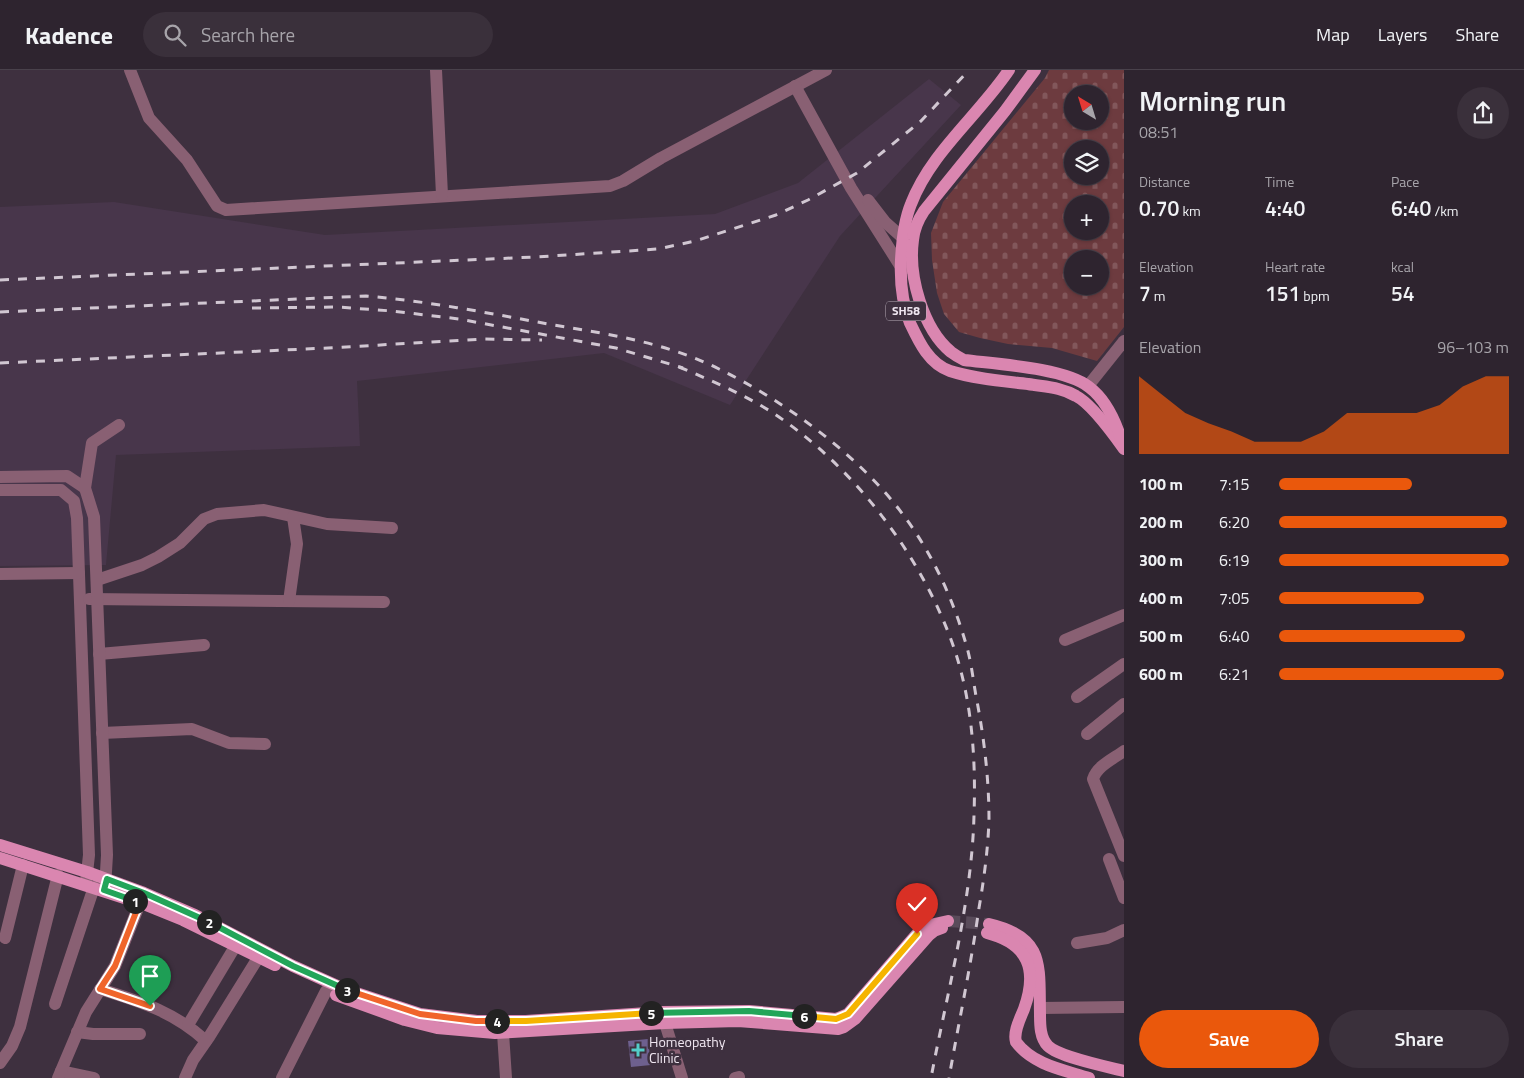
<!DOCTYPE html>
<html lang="en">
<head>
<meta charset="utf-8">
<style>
  :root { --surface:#2e242f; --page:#3a303b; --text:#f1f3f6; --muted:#a7a4aa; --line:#49414b; --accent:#ea580c }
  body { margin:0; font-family:"Titillium Web",sans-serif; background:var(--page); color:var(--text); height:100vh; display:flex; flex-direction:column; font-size:19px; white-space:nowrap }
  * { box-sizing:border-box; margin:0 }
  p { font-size:16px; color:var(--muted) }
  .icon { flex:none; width:28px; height:28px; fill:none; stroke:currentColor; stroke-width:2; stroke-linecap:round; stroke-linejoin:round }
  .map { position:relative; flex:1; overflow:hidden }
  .drawer { display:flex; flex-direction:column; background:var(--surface); width:400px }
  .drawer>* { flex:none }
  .needle { width:32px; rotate:322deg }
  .buttons { position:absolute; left:1064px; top:15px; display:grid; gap:10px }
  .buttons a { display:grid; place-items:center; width:45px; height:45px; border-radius:50%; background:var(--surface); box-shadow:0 1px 4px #0004,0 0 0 1px var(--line); font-size:25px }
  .pin { position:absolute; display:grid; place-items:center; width:42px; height:42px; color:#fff; margin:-51px -21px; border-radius:50% 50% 50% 0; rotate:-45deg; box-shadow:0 0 5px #0007 }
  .pin .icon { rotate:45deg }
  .km { position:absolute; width:25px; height:25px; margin:-12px; border-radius:50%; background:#222; color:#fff; font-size:14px; line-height:25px; text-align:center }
  .round { display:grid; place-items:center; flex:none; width:52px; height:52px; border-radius:26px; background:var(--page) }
  .summary { display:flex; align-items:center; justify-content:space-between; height:85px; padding:0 15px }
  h1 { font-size:28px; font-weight:600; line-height:38px }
  .metrics { display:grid; grid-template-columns:repeat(3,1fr); gap:8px; height:85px; padding:5px 15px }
  .metrics div { display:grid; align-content:center }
  .metrics b { font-size:21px; font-weight:600 }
  .metrics small { font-size:14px; font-weight:400 }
  .metrics p { font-size:14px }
  .chart { height:140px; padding:10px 15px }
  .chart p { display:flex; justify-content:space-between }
  .chart svg { width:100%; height:90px; margin-top:5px; fill:var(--accent); opacity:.7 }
  .primary-button { display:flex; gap:10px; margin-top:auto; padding:10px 15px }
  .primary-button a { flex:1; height:58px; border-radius:30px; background:var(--accent); color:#fff; font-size:20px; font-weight:600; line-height:58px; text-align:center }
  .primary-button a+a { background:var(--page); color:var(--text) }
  ul { padding:0 15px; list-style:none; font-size:16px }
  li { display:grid; grid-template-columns:80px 60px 1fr; align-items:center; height:38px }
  li i { height:12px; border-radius:6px; background:var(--accent) }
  header { display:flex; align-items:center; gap:30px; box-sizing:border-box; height:70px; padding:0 25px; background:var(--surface); border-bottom:1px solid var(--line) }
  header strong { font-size:24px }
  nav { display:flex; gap:28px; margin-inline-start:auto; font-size:18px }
  .search { width:350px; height:45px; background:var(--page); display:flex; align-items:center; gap:12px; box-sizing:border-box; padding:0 18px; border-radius:28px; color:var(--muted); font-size:19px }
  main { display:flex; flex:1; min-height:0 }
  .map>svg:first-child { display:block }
  .built { fill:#48364b }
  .cemetery { fill:url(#cemetery-stones); fill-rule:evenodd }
  .building { fill:#6e608f }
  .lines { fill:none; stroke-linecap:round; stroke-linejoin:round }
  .major-tunnel { stroke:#594b5a; stroke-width:12; stroke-dasharray:12 6; stroke-linecap:butt }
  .minor { stroke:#896073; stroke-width:12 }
  .major { stroke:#da86b0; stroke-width:12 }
  .rail { stroke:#d1c7d2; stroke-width:3; stroke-dasharray:9 9; stroke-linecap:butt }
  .split-1-casing { stroke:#fff; stroke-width:10 }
  .split-2-casing { stroke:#fff; stroke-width:10 }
  .split-3-casing { stroke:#fff; stroke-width:10 }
  .split-4-casing { stroke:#fff; stroke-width:10 }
  .split-5-casing { stroke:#fff; stroke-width:10 }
  .split-6-casing { stroke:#fff; stroke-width:10 }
  .split-7-casing { stroke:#fff; stroke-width:10 }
  .split-1 { stroke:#f0652b; stroke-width:6 }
  .split-2 { stroke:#22a559; stroke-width:6 }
  .split-3 { stroke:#22a559; stroke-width:6 }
  .split-4 { stroke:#f0652b; stroke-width:6 }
  .split-5 { stroke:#f5b400; stroke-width:6 }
  .split-6 { stroke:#22a559; stroke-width:6 }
  .split-7 { stroke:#f5b400; stroke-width:6 }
  .poi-dot { fill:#53cdc9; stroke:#3e303f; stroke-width:2 }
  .labels { text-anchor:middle; stroke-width:5; stroke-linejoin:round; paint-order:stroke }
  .shield { fill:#3e303f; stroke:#baafbb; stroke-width:1 }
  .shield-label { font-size:12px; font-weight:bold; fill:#efe6f0 }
  .poi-label { font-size:14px; fill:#efe6f0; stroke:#3e303f; text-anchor:start }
</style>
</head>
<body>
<header>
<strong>Kadence</strong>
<div class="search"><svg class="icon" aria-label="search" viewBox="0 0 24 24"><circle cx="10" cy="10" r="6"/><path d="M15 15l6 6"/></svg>Search here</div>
<nav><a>Map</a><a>Layers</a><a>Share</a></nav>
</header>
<main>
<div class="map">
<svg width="1124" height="1008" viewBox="0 0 1124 1008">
  <defs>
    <pattern id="cemetery-stones" width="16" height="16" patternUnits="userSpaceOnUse" patternTransform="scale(1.25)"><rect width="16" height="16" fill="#6d3b3f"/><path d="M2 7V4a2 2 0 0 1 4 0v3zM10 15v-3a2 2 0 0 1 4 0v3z" fill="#82575b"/></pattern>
  </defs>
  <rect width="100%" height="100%" fill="#3e303f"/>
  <polygon class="built" points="929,9 961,35 840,166 730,335 604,283 357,311 360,376 116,385 106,495 0,496 0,137 114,132 325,165 715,144 798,113"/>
  <path class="cemetery" d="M1049,0H1124V257L1097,291L1052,278L1008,274L980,268L959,262L944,244L937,223L932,190L931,163L943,132L1045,8ZM1072,24H1100V51H1072ZM1072,79H1100V106H1072ZM1072,134H1100V161H1072ZM1072,189H1100V216H1072Z"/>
  <polygon class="building" points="648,969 651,995 631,997 628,971"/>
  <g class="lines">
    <polyline class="major-tunnel" points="948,851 989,854"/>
    <g class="minor">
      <polyline points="130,0 149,48 187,90 217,136 226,140 610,116 623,111 661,88 826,0"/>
      <polyline points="436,0 442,125"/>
      <polyline points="795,16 851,118 901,197 904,199"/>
      <polyline points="868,130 885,152 903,168"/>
      <polyline points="1088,316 1124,271"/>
      <polyline points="0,407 67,406 85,418"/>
      <polyline points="0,420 61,420 74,431 77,448 89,785 86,812"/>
      <polyline points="0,504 79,503"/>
      <polyline points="97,510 142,495 158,487 180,473 204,449 217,444 264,440 327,454 392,458"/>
      <polyline points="89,529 384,532"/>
      <polyline points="289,531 297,474 293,447"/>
      <polyline points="1065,570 1124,545"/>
      <polyline points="99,584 204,575"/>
      <polyline points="1077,627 1124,594"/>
      <polyline points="102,663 192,659 229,673 265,674"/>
      <polyline points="1087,664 1124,634"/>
      <path d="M1124,681C1113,689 1097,696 1093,709L1124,786"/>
      <polyline points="1109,789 1124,828"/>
      <polyline points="105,818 107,785 94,447 85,418 92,373 119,355"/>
      <polyline points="5,868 23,795"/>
      <polyline points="1077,873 1107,868 1124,860"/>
      <path d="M100,919C141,932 173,941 206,971"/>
      <polyline points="55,934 94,817"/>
      <polyline points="1040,938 1124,937"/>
      <polyline points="665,953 682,1008"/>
      <polyline points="188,955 236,875"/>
      <polyline points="77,962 93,964 140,964"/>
      <polyline points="503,963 506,1008"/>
      <polyline points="0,993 12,976 20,957 58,805"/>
      <polyline points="61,1001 94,1008"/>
      <polyline points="58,1008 86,942 115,896 140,833"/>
      <polyline points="185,1008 193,990 209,967 258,888"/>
      <polyline points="282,1008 326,921"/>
      <polyline points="735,1008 739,1007"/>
    </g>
    <g class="major">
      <path d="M1009,0C978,46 931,82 911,134C904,151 902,171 901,190C900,211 902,233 910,253C919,272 929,294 950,301C975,309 1003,311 1028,314C1045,317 1061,317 1076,326C1090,333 1114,365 1124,379"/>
      <path d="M1035,0L1005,41L924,141C918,150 914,159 913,170C908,206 923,259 951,282C955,285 960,288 964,290C996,294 1065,298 1089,317C1105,329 1115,350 1121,369"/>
      <polyline points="0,775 87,802 144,823 195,845 293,896 344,919 420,944 477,951 526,951 663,942 749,941 836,949 848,944 917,864 930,855 948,851"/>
      <polyline points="0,788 146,835 183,850 275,895"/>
      <path d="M989,854C1045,867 1039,895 1040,944C1040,955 1040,968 1048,976C1059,987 1108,997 1124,1001"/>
      <path d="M987,863C1029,874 1038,900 1024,939C1020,949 1013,962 1016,972C1033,995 1064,1000 1089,1008"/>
      <polyline points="336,925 405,950 437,958 495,963 665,953 738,951 838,959 844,957 855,949 929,865 934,861 942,858"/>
    </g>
    <g class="rail">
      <polyline points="0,210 536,187 658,179 695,171 776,145 808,130 857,103 921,51 969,0"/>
      <polyline points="252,238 337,237 392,241 459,249 616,278 683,298"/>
      <path d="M0,242L366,226C427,231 488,243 548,254C607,264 665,272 719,299C785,331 861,387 904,446C932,483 953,529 966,574C971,590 973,609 976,626C984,667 989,708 989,750C988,779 984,809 979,838C971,895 959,951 949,1008"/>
      <polyline points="0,293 328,278 484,269 542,270"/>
      <path d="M679,297C710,310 741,323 770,341C852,394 922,485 954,578C972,631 976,689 974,745C972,831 947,923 931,1008"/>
    </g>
  </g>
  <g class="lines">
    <g class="split-1-casing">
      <polyline id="split-1" points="135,831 140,832 115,896 100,919 150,936"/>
    </g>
    <g class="split-2-casing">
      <polyline id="split-2" points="135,831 104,820 107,809 144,823 209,852"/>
    </g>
    <g class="split-3-casing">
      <polyline id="split-3" points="209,852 293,896 347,920"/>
    </g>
    <g class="split-4-casing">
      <polyline id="split-4" points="347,920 420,944 476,951 497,951"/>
    </g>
    <g class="split-5-casing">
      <polyline id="split-5" points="497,951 526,951 651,943"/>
    </g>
    <g class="split-6-casing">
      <polyline id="split-6" points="651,943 749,941 804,946"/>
    </g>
    <g class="split-7-casing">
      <polyline id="split-7" points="804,946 836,949 848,944 917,864"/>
    </g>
    <use href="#split-1" class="split-1"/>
    <use href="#split-2" class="split-2"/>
    <use href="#split-3" class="split-3"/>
    <use href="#split-4" class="split-4"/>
    <use href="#split-5" class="split-5"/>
    <use href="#split-6" class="split-6"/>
    <use href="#split-7" class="split-7"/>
  </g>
  <path class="poi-dot" d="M635.5 972.5h5v5h5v5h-5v5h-5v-5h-5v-5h5z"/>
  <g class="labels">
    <rect class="shield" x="886" y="231.5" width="40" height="19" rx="4"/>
    <g class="shield-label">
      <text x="906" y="245">SH58</text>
    </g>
    <g class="poi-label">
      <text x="649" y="977">Homeopathy<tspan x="649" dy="16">Clinic</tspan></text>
    </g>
  </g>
</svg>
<div class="buttons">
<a><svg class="needle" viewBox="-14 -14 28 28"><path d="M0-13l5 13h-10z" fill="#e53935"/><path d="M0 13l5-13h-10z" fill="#a7a4aa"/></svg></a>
<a><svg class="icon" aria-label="layers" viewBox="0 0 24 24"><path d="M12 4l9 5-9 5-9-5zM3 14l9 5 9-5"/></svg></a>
<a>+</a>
<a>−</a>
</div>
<div class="pin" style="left:150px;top:936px;background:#1e9e55"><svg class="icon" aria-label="arrive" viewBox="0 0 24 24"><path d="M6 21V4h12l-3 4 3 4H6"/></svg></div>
<div class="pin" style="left:917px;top:864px;background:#d93025"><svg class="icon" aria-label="check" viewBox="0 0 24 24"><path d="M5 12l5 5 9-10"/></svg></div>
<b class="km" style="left:135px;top:831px">1</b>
<b class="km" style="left:209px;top:852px">2</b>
<b class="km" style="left:347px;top:920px">3</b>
<b class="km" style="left:497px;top:951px">4</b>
<b class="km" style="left:651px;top:943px">5</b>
<b class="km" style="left:804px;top:946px">6</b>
</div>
<section class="drawer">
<div class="summary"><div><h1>Morning run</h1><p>08:51</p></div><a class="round"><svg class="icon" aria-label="share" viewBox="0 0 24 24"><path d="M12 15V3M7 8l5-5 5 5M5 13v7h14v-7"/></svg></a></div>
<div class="metrics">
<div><p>Distance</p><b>0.70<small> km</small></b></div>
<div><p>Time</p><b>4:40</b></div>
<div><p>Pace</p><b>6:40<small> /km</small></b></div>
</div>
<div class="metrics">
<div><p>Elevation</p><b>7<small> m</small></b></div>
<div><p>Heart rate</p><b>151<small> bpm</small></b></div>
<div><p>kcal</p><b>54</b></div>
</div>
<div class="chart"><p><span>Elevation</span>96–103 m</p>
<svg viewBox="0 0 160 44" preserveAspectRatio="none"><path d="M0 44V6L10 15L20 24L30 29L40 33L50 38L60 38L70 38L80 33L90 24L100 24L110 24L120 24L130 20L140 11L150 6L160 6V44z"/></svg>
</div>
<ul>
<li><b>100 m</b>7:15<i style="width:58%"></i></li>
<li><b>200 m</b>6:20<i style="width:99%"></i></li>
<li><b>300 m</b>6:19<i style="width:100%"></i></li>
<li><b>400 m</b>7:05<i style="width:63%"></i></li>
<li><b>500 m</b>6:40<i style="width:81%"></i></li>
<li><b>600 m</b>6:21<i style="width:98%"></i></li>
</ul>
<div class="primary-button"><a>Save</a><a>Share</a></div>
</section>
</main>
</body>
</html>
